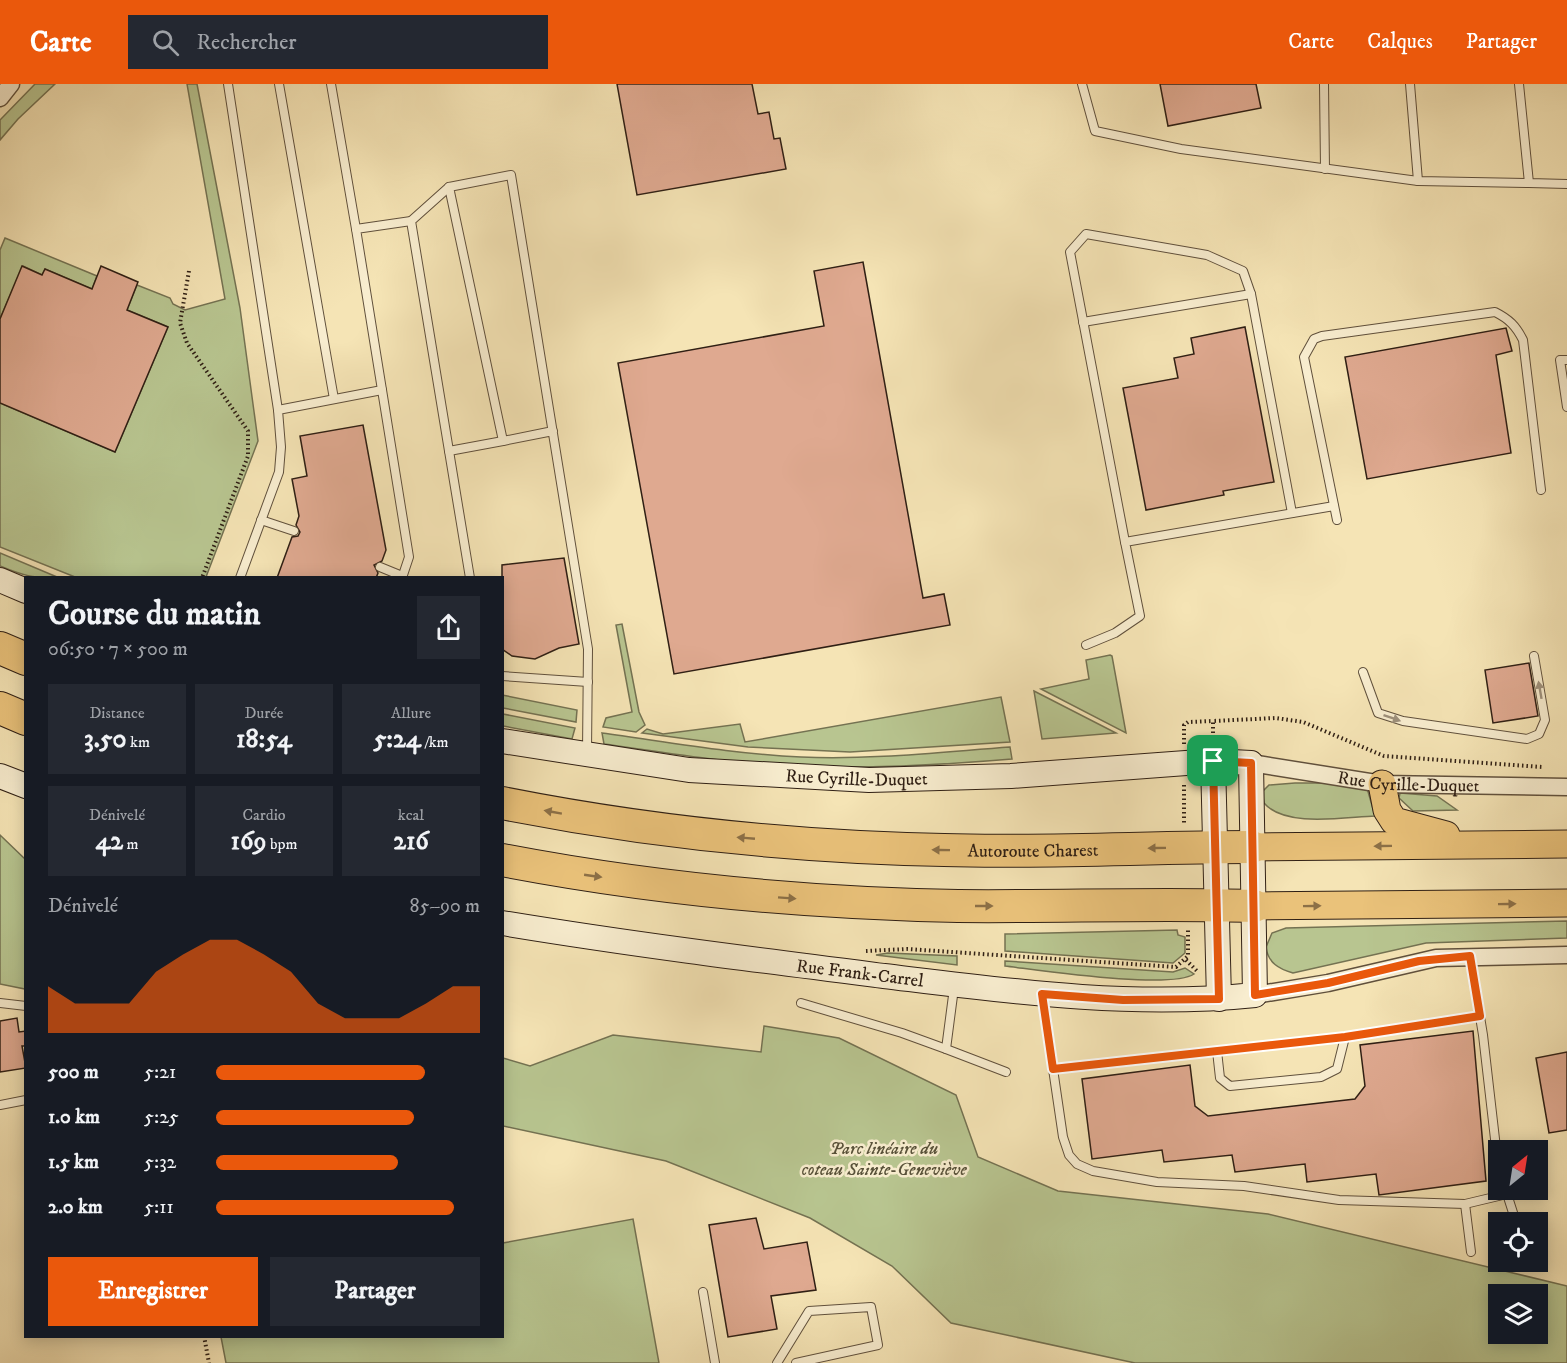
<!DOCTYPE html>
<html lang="fr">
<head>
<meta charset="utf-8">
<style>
  :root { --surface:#171b24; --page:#242831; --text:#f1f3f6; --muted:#9ea1a6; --accent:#ea580c }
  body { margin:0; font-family:"IM FELL DW Pica",serif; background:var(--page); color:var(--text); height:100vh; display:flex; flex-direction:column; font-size:22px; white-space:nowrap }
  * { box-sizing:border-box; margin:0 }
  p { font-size:20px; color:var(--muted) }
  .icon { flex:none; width:33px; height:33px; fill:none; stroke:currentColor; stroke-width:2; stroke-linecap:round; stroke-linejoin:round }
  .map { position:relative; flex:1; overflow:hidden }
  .sheet { position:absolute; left:24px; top:492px; width:480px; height:762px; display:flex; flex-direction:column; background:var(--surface); border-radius:0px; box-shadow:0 3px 15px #0003 }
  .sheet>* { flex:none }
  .needle { width:39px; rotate:30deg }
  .fabs { position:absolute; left:1488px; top:1056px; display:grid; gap:12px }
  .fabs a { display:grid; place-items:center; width:60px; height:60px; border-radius:0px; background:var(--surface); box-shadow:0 3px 15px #0003; font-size:30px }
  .pin { position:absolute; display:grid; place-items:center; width:51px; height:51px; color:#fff; margin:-26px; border-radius:12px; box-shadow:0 3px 9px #0006 }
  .round { display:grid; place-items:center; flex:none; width:63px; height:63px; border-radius:0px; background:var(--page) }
  .overview { display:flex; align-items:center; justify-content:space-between; height:102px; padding:0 24px }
  h1 { font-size:33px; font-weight:700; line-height:45px }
  .figures { display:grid; grid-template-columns:repeat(3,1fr); gap:9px; height:102px; padding:6px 24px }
  .figures div { display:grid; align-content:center; border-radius:0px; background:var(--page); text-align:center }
  .figures b { font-size:26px; font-weight:700 }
  .figures small { font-size:16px; font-weight:400 }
  .figures p { font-size:16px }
  .chart { height:168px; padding:12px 24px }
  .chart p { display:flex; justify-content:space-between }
  .chart svg { width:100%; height:108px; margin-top:6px; fill:var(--accent); opacity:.7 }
  .cta { display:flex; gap:12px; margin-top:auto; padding:12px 24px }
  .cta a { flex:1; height:69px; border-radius:0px; background:var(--accent); color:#fff; font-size:24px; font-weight:700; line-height:69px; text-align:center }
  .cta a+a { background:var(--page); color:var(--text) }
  ul { padding:0 24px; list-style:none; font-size:20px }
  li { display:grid; grid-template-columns:96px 72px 1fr; align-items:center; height:45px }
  li i { height:15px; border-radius:8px; background:var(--accent) }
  header { display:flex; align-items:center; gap:36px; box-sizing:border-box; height:84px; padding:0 30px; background:var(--accent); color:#fff }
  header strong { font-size:28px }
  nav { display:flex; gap:33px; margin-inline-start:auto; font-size:21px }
  .search { width:420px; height:54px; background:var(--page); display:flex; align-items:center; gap:15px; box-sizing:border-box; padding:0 21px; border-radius:0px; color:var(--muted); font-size:22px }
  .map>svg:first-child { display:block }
  .green { fill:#b8c590; stroke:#747252; stroke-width:1.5; fill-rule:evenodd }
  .building { fill:#dfa990; stroke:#2f1f14; stroke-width:1.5 }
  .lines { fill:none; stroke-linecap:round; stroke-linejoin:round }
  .lane-casing { stroke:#60503c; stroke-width:10 }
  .street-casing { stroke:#60503c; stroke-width:19 }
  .secondary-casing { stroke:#2f1f14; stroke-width:26 }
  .primary-casing { stroke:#2f1f14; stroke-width:29 }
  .highway-casing { stroke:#2f1f14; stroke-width:34 }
  .path { stroke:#2f1f14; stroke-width:4; stroke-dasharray:1.5 3; stroke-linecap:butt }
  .lane { stroke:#f8edcf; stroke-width:8 }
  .street { stroke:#f8edcf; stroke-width:16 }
  .secondary { stroke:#f8edcf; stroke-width:24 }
  .primary { stroke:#eac27a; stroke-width:27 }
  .highway { stroke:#eac27a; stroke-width:32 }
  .oneway { fill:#9e907b }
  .oneway2 { fill:#8c7047 }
  .route-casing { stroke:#fff; stroke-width:12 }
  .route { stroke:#ea580c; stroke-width:8 }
  .labels { text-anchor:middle; stroke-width:5; stroke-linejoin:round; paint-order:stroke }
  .street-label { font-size:18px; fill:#2f1f14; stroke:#f8edcf }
  .park-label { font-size:18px; font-style:italic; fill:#585139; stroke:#f8edcf }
</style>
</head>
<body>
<header>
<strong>Carte</strong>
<div class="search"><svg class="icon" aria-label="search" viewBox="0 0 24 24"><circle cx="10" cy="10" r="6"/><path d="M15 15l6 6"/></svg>Rechercher</div>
<nav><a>Carte</a><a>Calques</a><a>Partager</a></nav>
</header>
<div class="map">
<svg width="1567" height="1279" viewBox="0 0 1567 1279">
  <rect width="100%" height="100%" fill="#f5e4b5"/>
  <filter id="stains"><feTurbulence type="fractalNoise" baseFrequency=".00333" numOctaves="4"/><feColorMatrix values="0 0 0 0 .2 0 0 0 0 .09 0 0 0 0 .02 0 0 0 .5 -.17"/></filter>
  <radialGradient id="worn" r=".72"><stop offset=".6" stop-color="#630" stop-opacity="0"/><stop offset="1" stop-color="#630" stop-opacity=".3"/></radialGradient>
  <g class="green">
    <polygon points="35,0 55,0 18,35 0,56 0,36"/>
    <polygon points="187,0 197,0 240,224 258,357 206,493 75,493 0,463 0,319 115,368 168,243 127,226 137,201 170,214 173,220 185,226 225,215"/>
    <polygon points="5,154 97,192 92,205 45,185 42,191 23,182 0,235 0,166"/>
    <path d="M0,469L57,493C32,494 24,492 0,482Z"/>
    <polygon points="622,540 639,628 645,641 636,648 603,643 606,634 632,628 616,541"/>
    <polygon points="1110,571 1112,572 1126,649 1041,605 1089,595 1086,576"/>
    <polygon points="1034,607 1116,649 1042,655"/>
    <polygon points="502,611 577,626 576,638 503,624"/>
    <polygon points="1001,613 1010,658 850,668 748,663 642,649 647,645 663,650 740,640 745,658"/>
    <polygon points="503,630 575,644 572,655 503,642"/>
    <path d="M602,649C668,658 735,670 801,673C871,676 941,668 1010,663L1012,675C941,681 870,685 798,682C733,680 668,669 604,660Z"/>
    <path d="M1295,699H1341L1367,704L1375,732C1345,733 1285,744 1264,719L1262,708L1269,701Z"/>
    <polygon points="1400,709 1437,712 1457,726 1413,727 1399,714"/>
    <polygon points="0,751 25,775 25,905 0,900"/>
    <path d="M1567,837V854L1426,859L1293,889C1279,885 1268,879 1266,863L1272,849L1286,844Z"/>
    <polygon points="1177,846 1178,851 1185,853 1185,869 1173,879 1005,867 1005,850"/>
    <polygon points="888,869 957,872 957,881 876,871"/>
    <path d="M1005,877L1173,888L1185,884L1194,890C1170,906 1039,886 1005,882Z"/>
    <path d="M764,942L839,954L956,1011L978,1073L1058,1107L1268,1130L1567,1202V1279H1135L951,1239L892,1182L810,1134L666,1077L503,1042V974L530,982L613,951L761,968ZM1498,1210H1538V1250H1498Z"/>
    <polygon points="633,1135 659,1279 226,1279 221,1253 502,1252 503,1159"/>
  </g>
  <g class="building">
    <polygon points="617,0 752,0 758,30 769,28 774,55 780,54 786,85 637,111"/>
    <polygon points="1160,0 1256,0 1261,24 1168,42"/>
    <polygon points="863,178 923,514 944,510 950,541 674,590 618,279 824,242 814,187"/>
    <polygon points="22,182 42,191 45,185 92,205 101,182 138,198 127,226 168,243 115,368 0,319 0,235"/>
    <polygon points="1245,243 1274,398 1223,407 1224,411 1146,426 1123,304 1178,294 1174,274 1194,270 1191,254"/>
    <polygon points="1506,244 1512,267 1496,271 1511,369 1367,395 1345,273"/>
    <polygon points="363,341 386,466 382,477 374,481 378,489 376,494 277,494 292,453 298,452 300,448 296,441 299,432 292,395 307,392 300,352"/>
    <polygon points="564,474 579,560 559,564 535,575 512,572 502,565 502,481"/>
    <polygon points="1529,579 1538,632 1493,639 1485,586"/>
    <polygon points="17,934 19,948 26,947 26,962 22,962 26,984 0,988 0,937"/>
    <polygon points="1473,947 1486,1097 1379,1111 1376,1090 1307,1098 1305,1080 1235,1088 1232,1071 1164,1078 1162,1066 1092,1075 1082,995 1190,981 1195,1022 1208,1032 1355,1015 1365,1002 1360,961"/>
    <polygon points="1567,968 1567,1046 1549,1049 1536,974"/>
    <polygon points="756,1134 764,1165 807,1158 816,1206 771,1212 777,1245 728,1253 709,1141"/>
  </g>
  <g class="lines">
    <g class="lane-casing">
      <g id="lane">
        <polyline points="228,0 278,326"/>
        <polyline points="279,0 334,315"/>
        <polyline points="331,0 356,145"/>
        <polyline points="1082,0 1095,47 1181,65 1418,97 1529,99"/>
        <polyline points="1324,0 1325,85"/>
        <polyline points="1410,0 1418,97"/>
        <polyline points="1519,0 1529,99 1567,100"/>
        <polyline points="449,103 411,137 470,494"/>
        <polyline points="1083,238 1251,210"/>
        <polyline points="1567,276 1560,276 1567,323"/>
        <polyline points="553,347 503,357 449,103 511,91 588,565 587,667"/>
        <polyline points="449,367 503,357"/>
        <polyline points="261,436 294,447"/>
        <path d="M1337,436L1304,273L1314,255L1322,252L1495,228C1509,235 1516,242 1523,256L1541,406"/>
        <polyline points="1125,458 1070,168 1086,150 1207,171 1243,187 1251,210 1292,429"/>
        <polyline points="380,483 402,492"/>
        <polyline points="240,494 279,388 281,363 278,326 382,306"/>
        <polyline points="402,494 409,473 356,145 411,137"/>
        <polyline points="1086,561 1115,549 1140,532 1125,458 1334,422"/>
        <polyline points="1363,588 1378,629 1403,637 1527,655 1539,650 1545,636 1534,572"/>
        <polyline points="502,592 588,598"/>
        <polyline points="1470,872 1483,951 1498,1081"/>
        <polyline points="954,904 946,965 1006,988"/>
        <polyline points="1042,910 1063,1053 1069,1071 1077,1080 1093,1087 1157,1098 1244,1102 1339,1116 1465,1120 1507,1110 1506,1106"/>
        <polyline points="0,919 26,922"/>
        <polyline points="801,919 902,949 946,965"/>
        <polyline points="1217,967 1220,994 1230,1002 1321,993 1337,985 1345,953"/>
        <polyline points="1053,985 1345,953 1480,932"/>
        <polyline points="0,1021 26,1016"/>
        <polyline points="1507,1110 1516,1138"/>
        <polyline points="1465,1120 1471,1168"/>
        <polyline points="703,1208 715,1279"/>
        <polyline points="777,1279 809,1227 871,1223 878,1261 796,1279"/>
      </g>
    </g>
    <g class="street-casing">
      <g id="street">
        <polyline points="0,14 11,0"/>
        <path id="s1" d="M1251,679L1382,700L1567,703"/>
        <polyline points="1255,911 1328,899 1436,874 1567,871"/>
      </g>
    </g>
    <g class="secondary-casing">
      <g id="secondary">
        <polyline points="0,496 26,507"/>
        <path id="s2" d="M502,657L689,686L869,696L1011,692L1213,677L1251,679L1255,911C1130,924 1008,907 884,892C757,876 629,860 502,839"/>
        <polyline points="1213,677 1219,915"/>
        <polyline points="0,692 26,702"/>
      </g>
    </g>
    <g class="primary-casing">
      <g id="primary">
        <polyline points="1382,700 1387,726 1394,737 1446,751"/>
        <polyline points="1252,763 1567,760"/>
        <polyline points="1254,822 1567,819"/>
      </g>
    </g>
    <g class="highway-casing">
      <g id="highway">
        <polyline points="0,564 26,575"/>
        <polyline points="0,624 26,635"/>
        <path id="s3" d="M502,719C648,748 796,763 944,766C1047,769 1150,763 1252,763"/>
        <path d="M502,776C653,805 805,819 958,822C1057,823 1155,819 1254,822"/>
      </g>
    </g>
    <g class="path">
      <polyline points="189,187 180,239 187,259 248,347 248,372 202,494"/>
      <polyline points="1213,658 1213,637 1276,634 1303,638 1384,672 1542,683"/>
      <polyline points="1184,660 1184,641 1188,638 1213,637"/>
      <polyline points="1184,701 1184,741"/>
      <polyline points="866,867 907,865 1176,883 1188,872 1188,844"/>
      <polyline points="1186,876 1198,888"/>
      <polyline points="204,1252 209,1279"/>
    </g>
    <use href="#lane" class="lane"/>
    <use href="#street" class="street"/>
    <use href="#secondary" class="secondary"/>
    <use href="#primary" class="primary"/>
    <use href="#highway" class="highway"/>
  </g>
  <defs><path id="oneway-solid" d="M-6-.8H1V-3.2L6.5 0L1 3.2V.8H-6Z" transform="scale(1.5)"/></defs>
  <g class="oneway">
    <use href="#oneway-solid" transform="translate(1540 606) rotate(-100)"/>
    <use href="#oneway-solid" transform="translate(1392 634) rotate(19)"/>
  </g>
  <g class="oneway2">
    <use href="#oneway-solid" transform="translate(553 728) rotate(-170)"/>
    <use href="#oneway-solid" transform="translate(746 754) rotate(-175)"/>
    <use href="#oneway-solid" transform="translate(1383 762) rotate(179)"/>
    <use href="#oneway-solid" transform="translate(1157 764) rotate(179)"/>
    <use href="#oneway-solid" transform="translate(941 766) rotate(-179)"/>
    <use href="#oneway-solid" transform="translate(593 792) rotate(8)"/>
    <use href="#oneway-solid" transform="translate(787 814) rotate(4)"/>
    <use href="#oneway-solid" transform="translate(1507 820) rotate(-1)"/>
    <use href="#oneway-solid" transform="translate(984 822)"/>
    <use href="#oneway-solid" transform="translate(1312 822) rotate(-1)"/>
  </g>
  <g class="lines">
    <g class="route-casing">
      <polygon id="route" points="1213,677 1251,679 1255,911 1328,899 1419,877 1470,872 1480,932 1345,953 1053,985 1042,910 1123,916 1219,915"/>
    </g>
    <use href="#route" class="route"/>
  </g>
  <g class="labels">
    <g class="street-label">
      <text dy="6" stroke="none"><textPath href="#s2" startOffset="357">Rue Cyrille-Duquet</textPath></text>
      <text dy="6" stroke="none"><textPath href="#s1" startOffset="159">Rue Cyrille-Duquet</textPath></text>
      <text dy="6" stroke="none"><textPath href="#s3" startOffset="534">Autoroute Charest</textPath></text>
      <text transform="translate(860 889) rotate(7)" y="6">Rue Frank-Carrel</text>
    </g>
    <g class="park-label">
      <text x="884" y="1070">Parc linéaire du<tspan x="884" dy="21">coteau Sainte-Geneviève</tspan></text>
    </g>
  </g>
  <rect width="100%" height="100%" filter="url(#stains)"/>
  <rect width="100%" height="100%" fill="url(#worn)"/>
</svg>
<div class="fabs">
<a><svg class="needle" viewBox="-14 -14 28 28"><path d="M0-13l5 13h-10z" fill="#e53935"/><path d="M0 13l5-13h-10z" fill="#9ea1a6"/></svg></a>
<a><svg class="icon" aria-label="locate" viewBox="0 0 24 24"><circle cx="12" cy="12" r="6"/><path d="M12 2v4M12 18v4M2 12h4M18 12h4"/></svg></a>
<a><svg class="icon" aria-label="layers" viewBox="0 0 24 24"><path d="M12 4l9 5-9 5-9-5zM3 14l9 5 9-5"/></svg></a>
</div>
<div class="pin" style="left:1213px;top:677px;background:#1e9e55"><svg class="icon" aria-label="arrive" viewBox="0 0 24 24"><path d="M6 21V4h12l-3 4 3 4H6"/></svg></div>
<section class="sheet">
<div class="overview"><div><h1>Course du matin</h1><p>06:50 · 7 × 500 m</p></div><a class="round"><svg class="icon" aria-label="share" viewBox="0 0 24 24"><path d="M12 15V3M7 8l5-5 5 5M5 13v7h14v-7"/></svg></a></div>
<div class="figures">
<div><p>Distance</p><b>3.50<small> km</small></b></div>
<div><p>Durée</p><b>18:54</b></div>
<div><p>Allure</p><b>5:24<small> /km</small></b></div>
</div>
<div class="figures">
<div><p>Dénivelé</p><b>42<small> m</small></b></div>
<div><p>Cardio</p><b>169<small> bpm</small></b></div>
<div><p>kcal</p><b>216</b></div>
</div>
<div class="chart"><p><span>Dénivelé</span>85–90 m</p>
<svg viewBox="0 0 160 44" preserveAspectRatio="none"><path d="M0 44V25L10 32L20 32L30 32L40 19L50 12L60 6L70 6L80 12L90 19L100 32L110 38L120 38L130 38L140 32L150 25L160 25V44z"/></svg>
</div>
<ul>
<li><b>500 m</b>5:21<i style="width:79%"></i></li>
<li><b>1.0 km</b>5:25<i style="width:75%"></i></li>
<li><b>1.5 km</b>5:32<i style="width:69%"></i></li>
<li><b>2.0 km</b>5:11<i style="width:90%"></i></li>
</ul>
<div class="cta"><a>Enregistrer</a><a>Partager</a></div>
</section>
</div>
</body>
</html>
